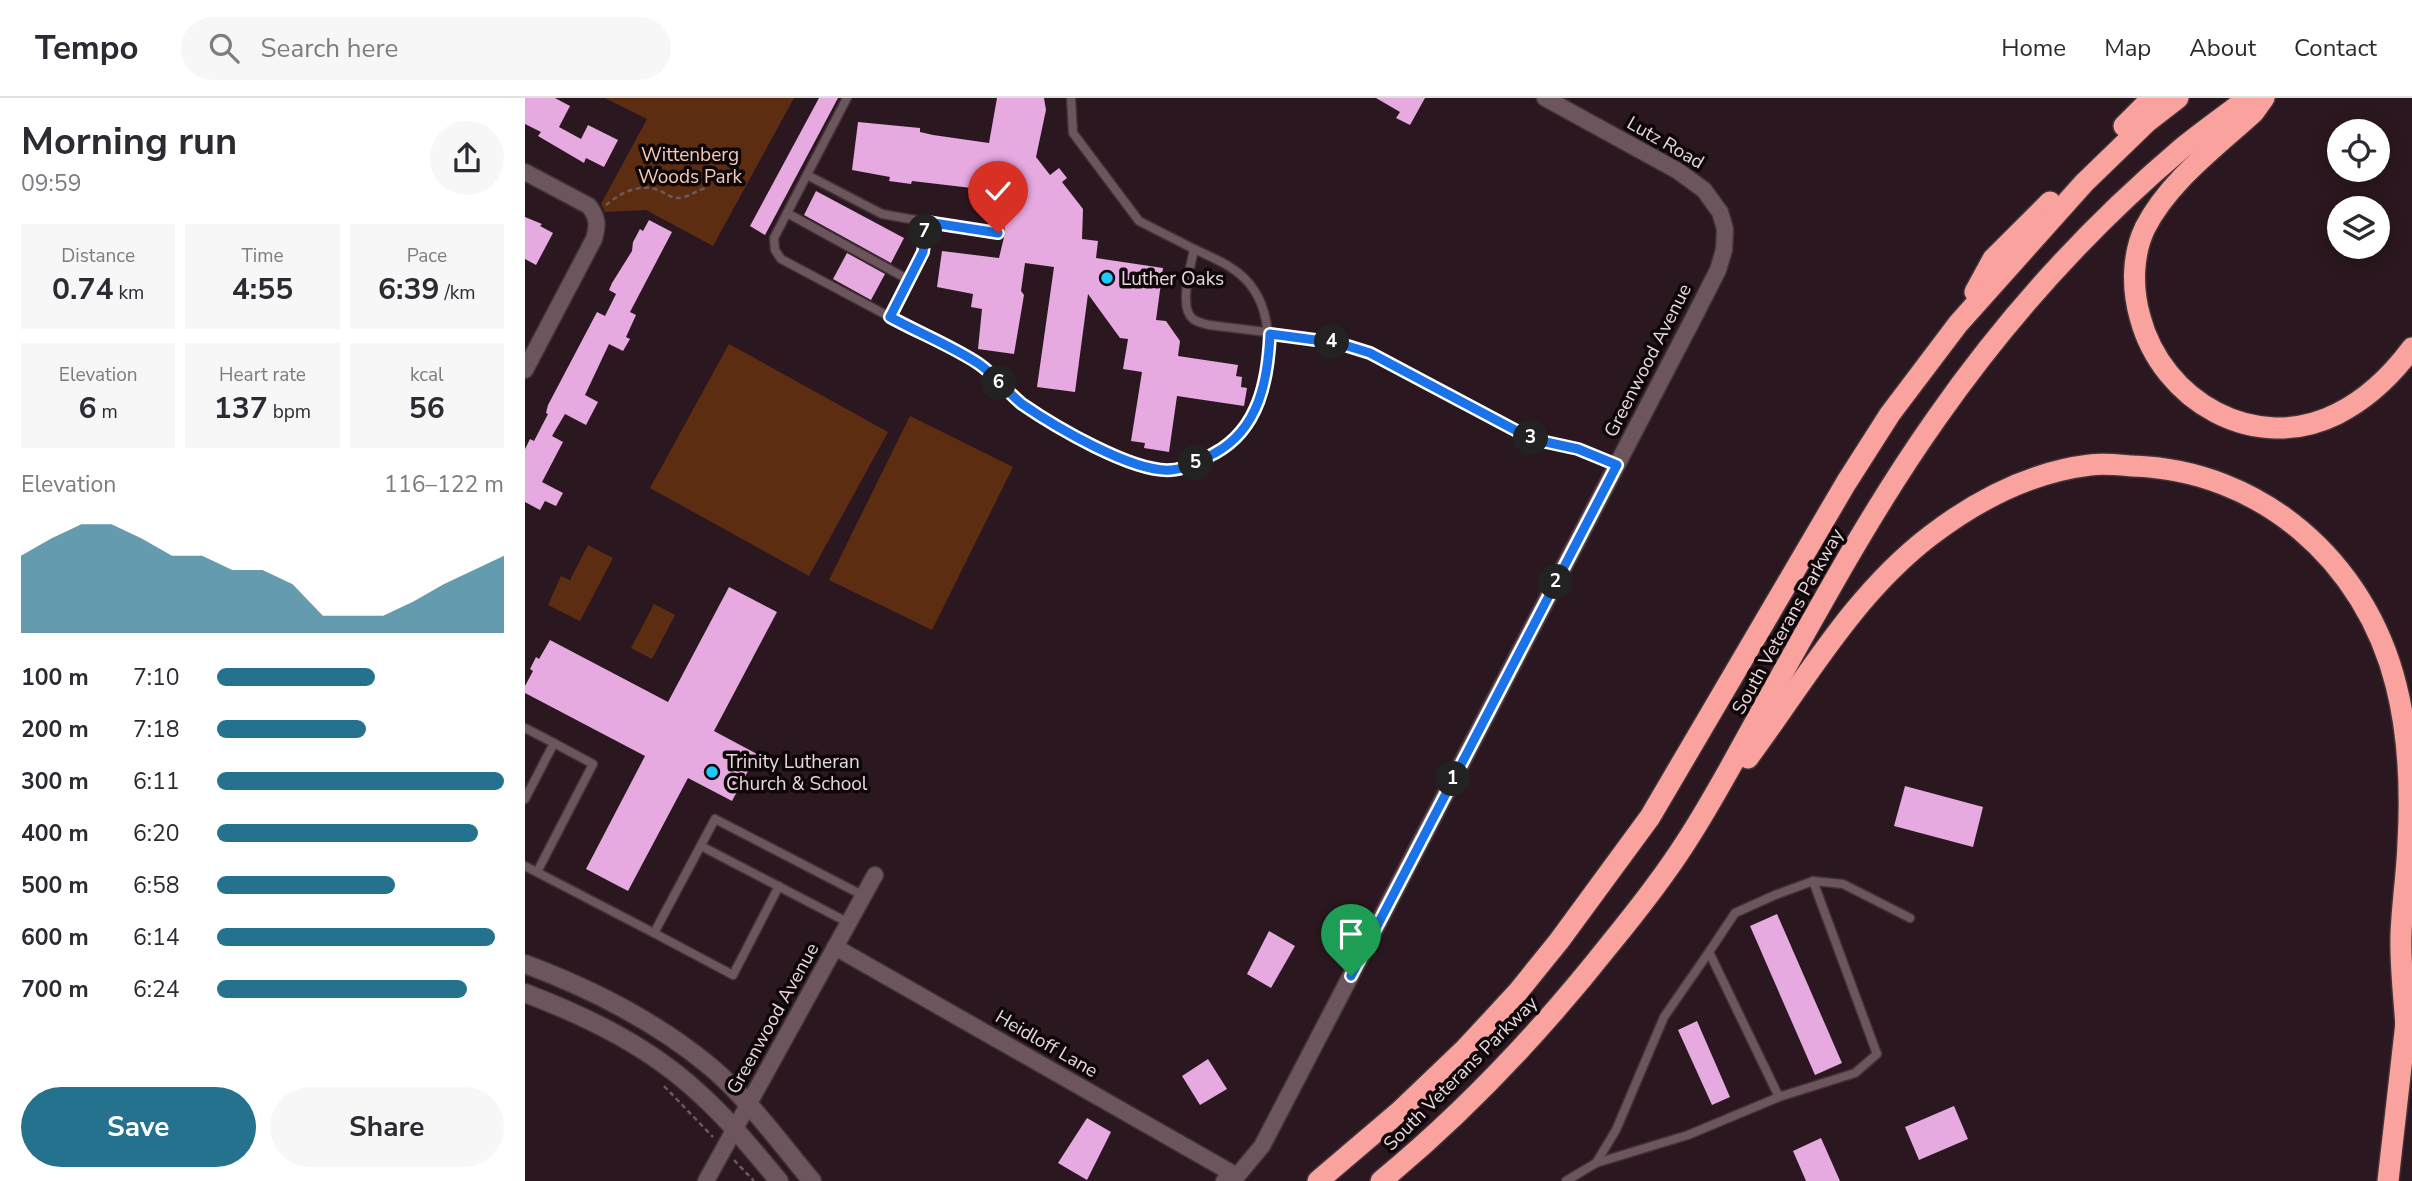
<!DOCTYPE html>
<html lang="en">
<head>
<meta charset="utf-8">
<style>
  :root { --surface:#fff; --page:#f7f7f7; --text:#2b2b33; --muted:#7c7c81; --line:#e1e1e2; --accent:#25728e }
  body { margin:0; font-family:"Nunito Sans",sans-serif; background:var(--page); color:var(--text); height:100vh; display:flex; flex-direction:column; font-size:26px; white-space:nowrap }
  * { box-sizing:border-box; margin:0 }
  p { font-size:23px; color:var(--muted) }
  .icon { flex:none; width:38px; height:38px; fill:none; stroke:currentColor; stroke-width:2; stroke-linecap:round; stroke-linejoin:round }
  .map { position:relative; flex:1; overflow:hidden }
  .drawer { display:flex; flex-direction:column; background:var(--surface); width:525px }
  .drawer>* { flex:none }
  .buttons { position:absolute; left:1802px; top:21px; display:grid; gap:14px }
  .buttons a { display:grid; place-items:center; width:63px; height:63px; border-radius:50%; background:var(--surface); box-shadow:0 4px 18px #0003; font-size:35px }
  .pin { position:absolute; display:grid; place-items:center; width:60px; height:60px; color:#fff; margin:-72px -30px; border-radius:50% 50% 50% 0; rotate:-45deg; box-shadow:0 0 7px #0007 }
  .pin .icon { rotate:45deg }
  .km { position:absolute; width:35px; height:35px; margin:-18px; border-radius:50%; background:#222; color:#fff; font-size:19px; line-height:35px; text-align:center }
  .round { display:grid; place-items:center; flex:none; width:74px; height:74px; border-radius:37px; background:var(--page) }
  .headline { display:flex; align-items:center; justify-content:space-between; height:119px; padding:0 21px }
  h1 { font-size:38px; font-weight:700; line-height:52px }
  .figures { display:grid; grid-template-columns:repeat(3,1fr); gap:10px; height:119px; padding:7px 21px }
  .figures div { display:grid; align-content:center; border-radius:0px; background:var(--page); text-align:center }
  .figures b { font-size:30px; font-weight:700 }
  .figures small { font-size:19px; font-weight:400 }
  .figures p { font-size:19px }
  .chart { height:196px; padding:14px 21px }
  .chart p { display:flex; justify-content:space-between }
  .chart svg { width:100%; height:126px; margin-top:7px; fill:var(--accent); opacity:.7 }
  .button { display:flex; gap:14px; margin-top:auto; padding:14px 21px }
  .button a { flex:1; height:80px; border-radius:42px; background:var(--accent); color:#fff; font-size:28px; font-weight:700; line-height:80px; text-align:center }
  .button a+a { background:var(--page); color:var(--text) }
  ul { padding:0 21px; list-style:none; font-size:23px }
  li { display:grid; grid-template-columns:112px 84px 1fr; align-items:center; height:52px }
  li i { height:18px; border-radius:9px; background:var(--accent) }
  header { display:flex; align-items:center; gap:42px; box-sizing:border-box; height:98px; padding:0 35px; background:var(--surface); border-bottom:2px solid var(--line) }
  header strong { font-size:33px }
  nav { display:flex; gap:38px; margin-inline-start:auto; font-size:24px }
  .search { width:490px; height:63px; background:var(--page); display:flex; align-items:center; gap:18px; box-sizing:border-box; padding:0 24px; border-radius:38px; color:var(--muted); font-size:26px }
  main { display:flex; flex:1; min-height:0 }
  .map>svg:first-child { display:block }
  .green { fill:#5d2d11 }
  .building { fill:#e6a9e0 }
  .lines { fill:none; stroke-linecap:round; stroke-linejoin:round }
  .service-casing { stroke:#413237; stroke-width:11 }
  .minor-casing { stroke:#413237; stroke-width:19 }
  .secondary-casing { stroke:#413237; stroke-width:21 }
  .motorway-casing { stroke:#413237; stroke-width:24 }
  .path { stroke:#6b5960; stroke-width:2.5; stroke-dasharray:5 3.5; stroke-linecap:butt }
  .service { stroke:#6d555d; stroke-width:8 }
  .minor { stroke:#6d555d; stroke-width:16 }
  .secondary { stroke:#6d555d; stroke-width:18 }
  .motorway { stroke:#f9a29e; stroke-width:21 }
  .route-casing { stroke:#fff; stroke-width:14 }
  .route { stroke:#1a73e8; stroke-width:9 }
  .poi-dot { fill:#1ec9fd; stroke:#0e0608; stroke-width:2.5 }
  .labels { text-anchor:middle; stroke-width:7; stroke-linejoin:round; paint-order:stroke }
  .street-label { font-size:19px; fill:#e6d8dc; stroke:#0e0608 }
  .park-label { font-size:19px; fill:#f3cbb7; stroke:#0e0608 }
  .poi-label { font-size:19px; fill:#e6d8dc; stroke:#0e0608; text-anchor:start }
</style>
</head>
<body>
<header>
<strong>Tempo</strong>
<div class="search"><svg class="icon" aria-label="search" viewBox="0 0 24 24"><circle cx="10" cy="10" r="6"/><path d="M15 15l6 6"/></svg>Search here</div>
<nav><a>Home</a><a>Map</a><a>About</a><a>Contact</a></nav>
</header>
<main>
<section class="drawer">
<div class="headline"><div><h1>Morning run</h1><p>09:59</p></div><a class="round"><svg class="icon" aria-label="share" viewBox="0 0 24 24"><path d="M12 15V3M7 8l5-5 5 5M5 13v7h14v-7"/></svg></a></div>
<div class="figures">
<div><p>Distance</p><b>0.74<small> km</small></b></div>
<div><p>Time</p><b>4:55</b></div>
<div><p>Pace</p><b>6:39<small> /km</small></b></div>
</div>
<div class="figures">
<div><p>Elevation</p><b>6<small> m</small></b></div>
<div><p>Heart rate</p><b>137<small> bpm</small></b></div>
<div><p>kcal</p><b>56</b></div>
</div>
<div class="chart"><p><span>Elevation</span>116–122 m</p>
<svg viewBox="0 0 160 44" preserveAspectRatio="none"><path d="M0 44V17L10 11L20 6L30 6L40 11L50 17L60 17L70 22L80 22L90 27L100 38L110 38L120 38L130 33L140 27L150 22L160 17V44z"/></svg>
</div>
<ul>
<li><b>100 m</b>7:10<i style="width:55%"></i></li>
<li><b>200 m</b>7:18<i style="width:52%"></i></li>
<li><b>300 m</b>6:11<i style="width:100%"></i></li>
<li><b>400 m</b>6:20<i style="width:91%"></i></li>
<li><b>500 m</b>6:58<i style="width:62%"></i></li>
<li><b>600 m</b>6:14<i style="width:97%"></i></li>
<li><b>700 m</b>6:24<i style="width:87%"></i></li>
</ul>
<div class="button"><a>Save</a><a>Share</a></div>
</section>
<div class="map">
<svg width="1887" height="1083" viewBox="0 0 1887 1083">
  <rect width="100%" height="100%" fill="#2b171f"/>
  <g class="green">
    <polygon points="80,0 269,0 188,148 121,112 80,114 76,106 122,21"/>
    <polygon points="204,246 363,334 284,478 125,390"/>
    <polygon points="385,318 488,369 407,532 304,482"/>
    <polygon points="63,447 88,460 55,523 23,507 36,478 45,482"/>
    <polygon points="129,506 150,517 127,561 106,550"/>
  </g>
  <g class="building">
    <polygon points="0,0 30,0 45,8 34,29 56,41 63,27 93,42 79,69 61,60 59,65 13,38 16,34 0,26"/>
    <polygon points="294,0 313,0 240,137 225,128"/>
    <polygon points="472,0 519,0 521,12 511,59 525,77 534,70 542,80 537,84 558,111 557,141 573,143 571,160 638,170 631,222 641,223 655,243 653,258 713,267 711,278 717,279 716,289 722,290 719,308 652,298 644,354 619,350 620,345 606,343 617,274 598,271 603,241 595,240 563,196 550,294 512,289 529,169 500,165 496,193 499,197 489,256 453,251 457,211 446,209 448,196 412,189 417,153 474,160 480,135 479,126 469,114 472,93 387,83 386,86 364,83 365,79 327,72 333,24 395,30 395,34 408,37 464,45"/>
    <polygon points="851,0 900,0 885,27 871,20 875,14"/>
    <polygon points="291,93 379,140 366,165 279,117"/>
    <polygon points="0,119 17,126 15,128 28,135 11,167 0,161"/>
    <polygon points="124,122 147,134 105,214 111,217 101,239 105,241 98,253 84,246 60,297 73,304 61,327 40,316 27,338 38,344 17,384 38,395 31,408 20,403 15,412 0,404 0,351 5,341 9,343 23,316 21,315 23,307 72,214 80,218 91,196 84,192 87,185 107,153 108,144 115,131 118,133"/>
    <polygon points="322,155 360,176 346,202 308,181"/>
    <polygon points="204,489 252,514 189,633 232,656 207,703 163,680 103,793 61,771 120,658 0,595 0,588 8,573 5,571 11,559 14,561 25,542 143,604"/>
    <polygon points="1380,688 1458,709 1448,749 1369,728"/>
    <polygon points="1252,816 1317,965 1290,977 1225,828"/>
    <polygon points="744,833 770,848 746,890 722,876"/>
    <polygon points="1172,923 1205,999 1187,1007 1153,932"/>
    <polygon points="683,961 702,991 675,1007 657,978"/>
    <polygon points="1429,1008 1443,1041 1394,1062 1380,1029"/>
    <polygon points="562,1020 586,1034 562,1082 533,1065"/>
    <polygon points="1296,1040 1315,1083 1281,1083 1268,1053"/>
  </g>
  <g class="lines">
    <g class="service-casing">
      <g id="service">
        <polyline points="322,0 249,140 250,152 256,161 365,219 398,154 402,124 473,135"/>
        <path d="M546,0L548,35L614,123L669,151C666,168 653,209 668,221C672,224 680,226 684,227L782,239L813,245L845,255L1007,341L1053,351L1092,367"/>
        <polyline points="282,77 357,116 402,124"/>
        <polyline points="262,115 384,182"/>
        <path d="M365,219C394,235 427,248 454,266C470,277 481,294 497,305C522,324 600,369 629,371C664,375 700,355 721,328C747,296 752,226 729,192C716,171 691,161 669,151"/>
        <polyline points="0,630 29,645"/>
        <polyline points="0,701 29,645 68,666 12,774"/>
        <polyline points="176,748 324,825"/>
        <polyline points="0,768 129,835"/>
        <polyline points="254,788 208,877 129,835 190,721 339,798"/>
        <polyline points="1184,854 1210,815 1250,797 1288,783 1318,786 1385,820"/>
        <polyline points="1071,1065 1091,1032 1139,919 1184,854 1254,999"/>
        <polyline points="1041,1083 1071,1065 1163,1037 1254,999 1330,975 1352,956 1288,783"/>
      </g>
    </g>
    <g class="minor-casing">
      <g id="minor">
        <path d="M0,74L64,108C73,120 73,127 69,141L0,272"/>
        <polyline points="310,849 712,1078"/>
        <polyline points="181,1083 350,777"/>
        <polyline points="699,1083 712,1078 737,1048 1168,221 1193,172 1199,152 1200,131 1195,114 1179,92 1153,73 1020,0"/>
      </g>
    </g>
    <g class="secondary-casing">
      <g id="secondary">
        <path d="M0,866C67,891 132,924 187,970C225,1003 255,1045 287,1083"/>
        <path d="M0,895C63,919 125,949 175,996C204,1022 229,1053 254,1083"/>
      </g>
    </g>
    <g class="motorway-casing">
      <g id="motorway">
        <path d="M1739,0L1729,14C1691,49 1644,83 1620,130C1607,157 1607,191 1615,219C1637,303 1730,357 1812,316C1842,301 1867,277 1887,250"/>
        <polyline points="1599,28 1627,0"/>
        <polyline points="1450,194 1468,161 1525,104"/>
        <path d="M1223,660C1280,583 1328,497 1405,438C1452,402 1506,374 1565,367C1579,365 1594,367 1608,368C1736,372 1840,463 1871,587C1884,638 1886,692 1883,745C1882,776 1877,806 1876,837C1875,867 1879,898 1881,929"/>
        <polyline points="793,1083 874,1014 941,950 992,895 1034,843 1125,719 1321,385 1365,316 1433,226 1559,85 1622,24 1653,0"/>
        <path d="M856,1083C941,1013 1017,932 1085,846C1112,813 1138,780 1161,744C1189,701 1213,655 1238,610C1293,512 1346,413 1411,321C1480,222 1564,129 1656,51C1678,33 1701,17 1723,0"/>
        <polyline points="1863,1083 1882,916"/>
      </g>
    </g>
    <g class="path">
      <path d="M81,107C95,95 115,85 133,92C141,95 146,101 155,100C164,99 172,92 181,90"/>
      <polyline points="139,988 188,1039"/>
      <polyline points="209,1062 229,1083"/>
    </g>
    <use href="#service" class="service"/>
    <use href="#minor" class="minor"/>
    <use href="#secondary" class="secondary"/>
    <use href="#motorway" class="motorway"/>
  </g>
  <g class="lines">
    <g class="route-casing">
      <path id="route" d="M473,135L402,124L398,154L365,219C394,235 427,248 454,266C470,277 482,294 497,306C529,328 608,375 646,372C662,371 676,362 690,355C734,331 743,282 745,236L813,245L845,255L1007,341L1053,351L1092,367L826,878"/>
    </g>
    <use href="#route" class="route"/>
  </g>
  <g class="poi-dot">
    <circle cx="582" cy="180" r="7"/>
    <circle cx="187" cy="674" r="7"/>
  </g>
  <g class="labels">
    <g class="street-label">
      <text transform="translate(1141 44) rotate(30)" y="7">Lutz Road</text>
      <text transform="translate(1122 262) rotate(-63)" y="7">Greenwood Avenue</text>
      <text transform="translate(1262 523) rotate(-61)" y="7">South Veterans Parkway</text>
      <text transform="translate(247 920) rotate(-61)" y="7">Greenwood Avenue</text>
      <text transform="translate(522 945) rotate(30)" y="7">Heidloff Lane</text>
      <text transform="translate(935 975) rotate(-45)" y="7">South Veterans Parkway</text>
    </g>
    <g class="park-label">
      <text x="165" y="63">Wittenberg<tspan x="165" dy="22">Woods Park</tspan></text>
    </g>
    <g class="poi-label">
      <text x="596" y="187">Luther Oaks</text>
      <text x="201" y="670">Trinity Lutheran<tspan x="201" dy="22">Church &amp; School</tspan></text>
    </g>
  </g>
</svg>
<div class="buttons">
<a><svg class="icon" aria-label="locate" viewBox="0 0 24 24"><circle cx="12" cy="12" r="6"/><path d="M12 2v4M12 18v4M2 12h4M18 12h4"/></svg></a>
<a><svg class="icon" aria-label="layers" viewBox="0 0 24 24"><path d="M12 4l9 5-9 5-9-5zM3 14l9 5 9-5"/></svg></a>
</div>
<div class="pin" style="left:826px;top:878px;background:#1e9e55"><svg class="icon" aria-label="arrive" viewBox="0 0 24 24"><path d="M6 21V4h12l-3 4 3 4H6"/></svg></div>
<div class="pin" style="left:473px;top:135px;background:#d93025"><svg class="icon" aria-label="check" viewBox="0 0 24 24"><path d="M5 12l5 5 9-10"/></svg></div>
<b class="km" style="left:928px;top:681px">1</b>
<b class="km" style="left:1031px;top:484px">2</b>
<b class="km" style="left:1006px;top:340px">3</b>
<b class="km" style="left:807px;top:244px">4</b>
<b class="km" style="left:671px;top:365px">5</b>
<b class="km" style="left:474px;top:285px">6</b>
<b class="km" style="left:400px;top:134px">7</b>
</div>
</main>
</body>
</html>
